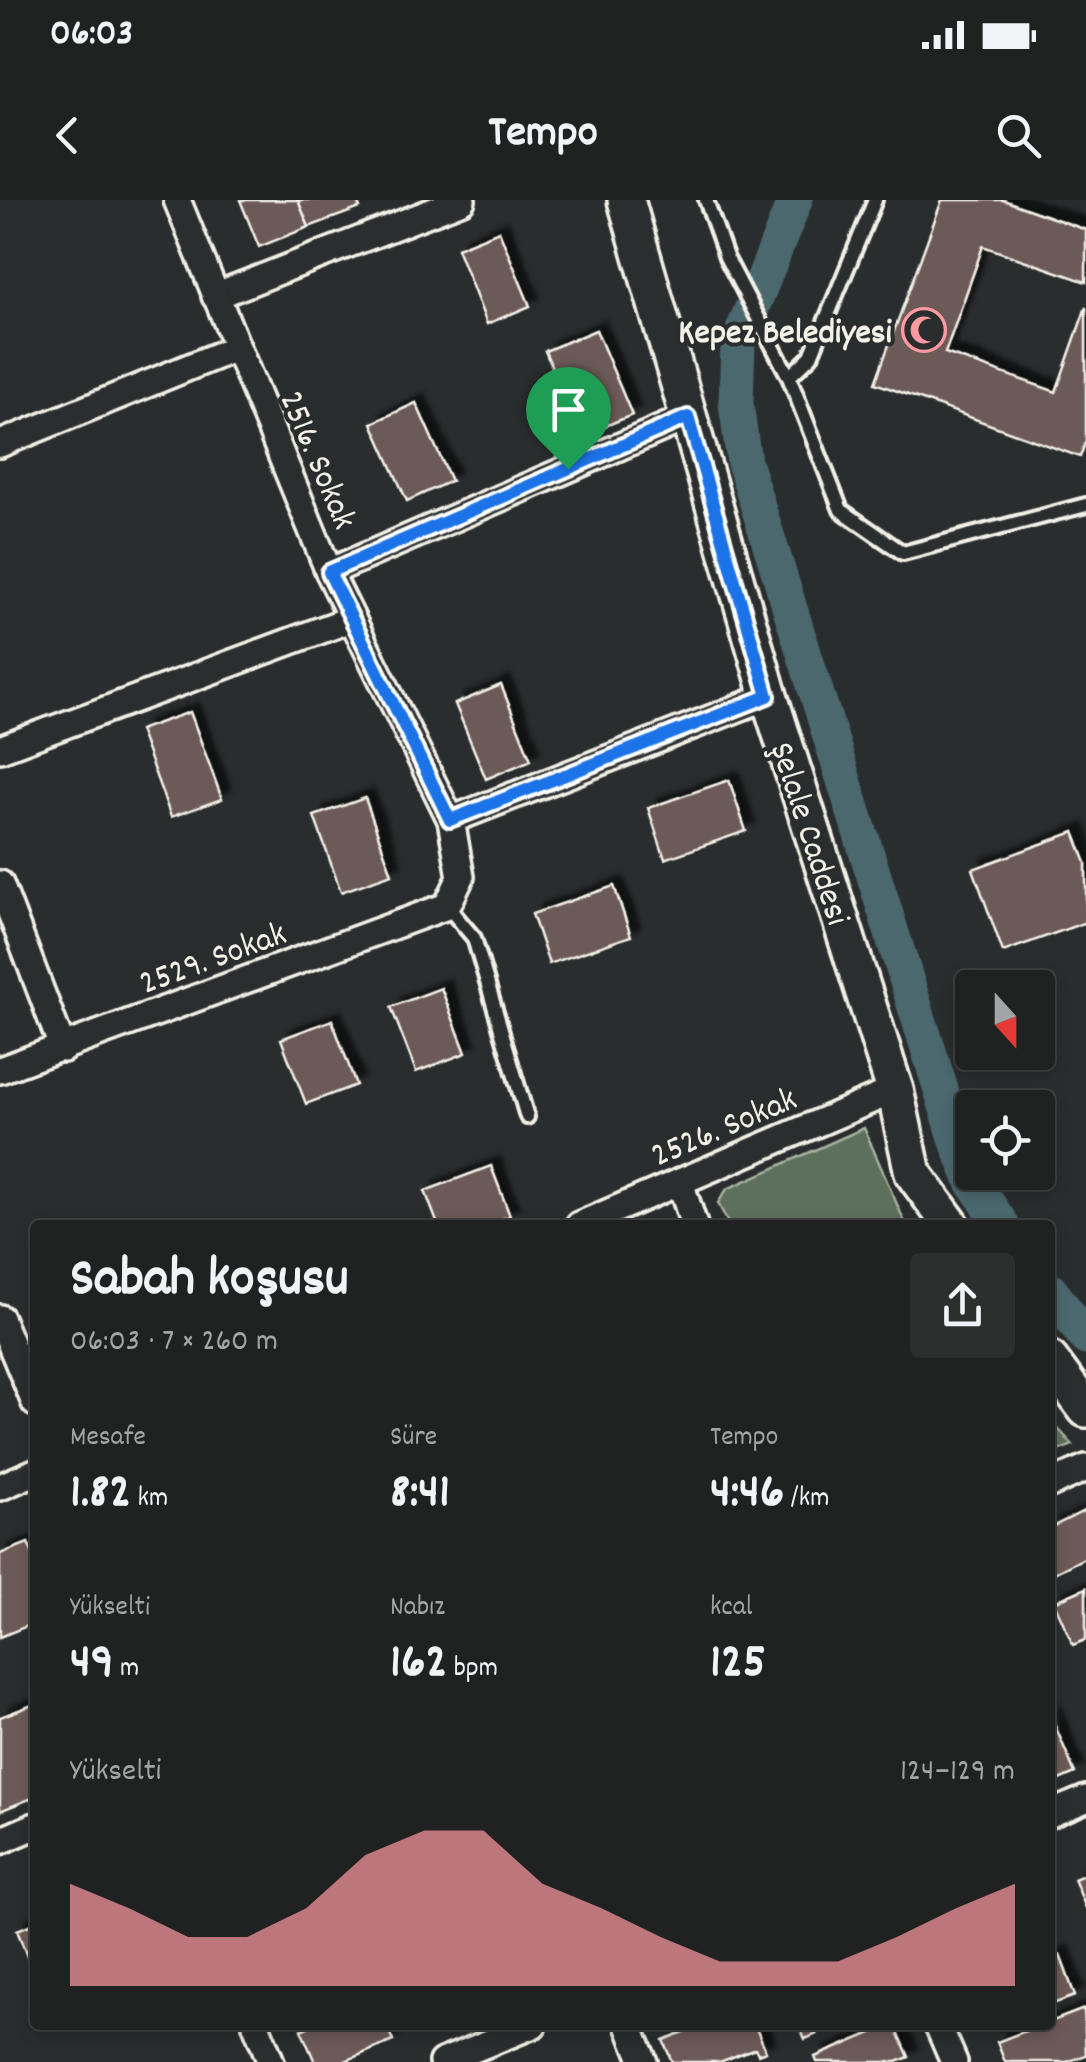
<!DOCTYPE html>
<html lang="tr">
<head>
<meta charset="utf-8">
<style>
  :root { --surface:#202222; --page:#2d2f2f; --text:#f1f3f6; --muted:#a2a4a5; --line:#3d3f40; --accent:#ff9aa2 }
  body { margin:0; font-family:Dekko,sans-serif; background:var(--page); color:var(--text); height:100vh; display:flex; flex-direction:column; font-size:38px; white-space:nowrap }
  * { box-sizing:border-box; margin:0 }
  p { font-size:32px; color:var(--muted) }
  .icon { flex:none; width:55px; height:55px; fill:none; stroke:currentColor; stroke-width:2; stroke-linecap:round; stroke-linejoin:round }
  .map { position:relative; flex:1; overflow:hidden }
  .panel { position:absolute; left:30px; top:1020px; width:1025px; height:810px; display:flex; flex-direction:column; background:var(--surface); border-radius:10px; box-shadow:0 5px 15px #0003,0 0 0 2px var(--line) }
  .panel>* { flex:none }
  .needle { width:65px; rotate:159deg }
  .tools { position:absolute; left:955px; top:770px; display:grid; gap:20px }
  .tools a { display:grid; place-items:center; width:100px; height:100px; border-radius:10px; background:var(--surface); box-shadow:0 5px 15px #0003,0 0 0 2px var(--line); font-size:50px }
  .pin { position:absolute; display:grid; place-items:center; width:85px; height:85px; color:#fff; margin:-102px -42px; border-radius:50% 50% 50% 0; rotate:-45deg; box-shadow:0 0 10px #0007 }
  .pin .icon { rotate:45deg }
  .round { display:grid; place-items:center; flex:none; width:105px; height:105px; border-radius:10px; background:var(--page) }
  .head { display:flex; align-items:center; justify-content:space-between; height:170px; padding:0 40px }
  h1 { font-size:55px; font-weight:700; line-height:75px }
  .figures { display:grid; grid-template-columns:repeat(3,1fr); gap:15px; height:170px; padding:10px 40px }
  .figures div { display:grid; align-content:center }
  .figures b { font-size:50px; font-weight:700 }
  .figures small { font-size:28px; font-weight:400 }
  .figures p { font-size:28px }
  .chart { height:280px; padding:20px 40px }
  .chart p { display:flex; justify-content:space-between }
  .chart svg { width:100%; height:180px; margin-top:10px; fill:var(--accent); opacity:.7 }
  .status { display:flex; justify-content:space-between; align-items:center; height:70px; padding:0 50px; background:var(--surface); direction:ltr }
  .status svg { height:28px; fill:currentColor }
  header { display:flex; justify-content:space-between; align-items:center; height:130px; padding:0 40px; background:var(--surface); font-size:45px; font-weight:700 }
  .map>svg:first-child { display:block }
  .green { fill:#5c705b; stroke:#a8b0a2; stroke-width:2.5 }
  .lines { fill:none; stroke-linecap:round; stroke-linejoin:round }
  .canal { stroke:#4b686e; stroke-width:35 }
  .building { fill:#6c5a57; stroke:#f4f1e8; stroke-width:2.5; filter:url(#shadow) }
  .lane-casing { stroke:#f4f1e8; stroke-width:20 }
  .street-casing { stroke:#f4f1e8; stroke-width:32 }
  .secondary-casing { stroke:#f4f1e8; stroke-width:42 }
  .lane { stroke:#2a2d2e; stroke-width:12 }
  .street { stroke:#2a2d2e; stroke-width:25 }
  .secondary { stroke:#2a2d2e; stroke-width:35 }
  .route-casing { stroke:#fff; stroke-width:20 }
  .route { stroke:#1a73e8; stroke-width:12 }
  .labels { text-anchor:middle; stroke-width:8; stroke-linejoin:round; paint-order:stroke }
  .poi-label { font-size:35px; font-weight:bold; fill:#f4f1e8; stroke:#2a2d2e; text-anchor:end }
  .street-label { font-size:35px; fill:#f4f1e8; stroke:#2a2d2e }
</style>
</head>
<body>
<div class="status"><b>06:03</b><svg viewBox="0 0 49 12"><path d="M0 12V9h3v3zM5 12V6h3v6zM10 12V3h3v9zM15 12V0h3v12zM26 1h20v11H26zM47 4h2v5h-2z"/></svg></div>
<header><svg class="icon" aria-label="back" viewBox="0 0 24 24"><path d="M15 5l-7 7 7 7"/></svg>Tempo<svg class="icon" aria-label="search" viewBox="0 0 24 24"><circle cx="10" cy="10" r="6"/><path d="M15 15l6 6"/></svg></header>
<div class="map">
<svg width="1086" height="1862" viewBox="0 0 1086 1862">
  <defs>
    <filter id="shadow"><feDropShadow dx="9" dy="-9" stdDeviation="2.5" flood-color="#0009"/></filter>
  </defs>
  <rect width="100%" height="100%" fill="#2a2d2e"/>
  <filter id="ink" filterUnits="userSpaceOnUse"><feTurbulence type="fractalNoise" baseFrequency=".01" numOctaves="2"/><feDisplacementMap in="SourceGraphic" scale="20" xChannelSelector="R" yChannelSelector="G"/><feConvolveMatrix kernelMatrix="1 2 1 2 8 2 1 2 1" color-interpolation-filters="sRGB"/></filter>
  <g filter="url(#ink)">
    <g class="green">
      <polygon points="864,928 906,1025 729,1025 718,1003 727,989"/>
      <polygon points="1050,1220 1073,1245 1050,1254"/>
    </g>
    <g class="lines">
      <g class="canal">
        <polyline points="795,0 738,143 736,203 744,262 959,947 973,982 1002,1025"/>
        <polyline points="1050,1090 1086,1138"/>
      </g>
    </g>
    <g class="building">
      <polygon points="240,0 298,0 309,27 259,47"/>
      <polygon points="298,0 356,0 360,8 309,27"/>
      <polygon points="942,0 1003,0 1086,30 1086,82 983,46 945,153 1056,192 1086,107 1086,241 1080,257 875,183"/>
      <polygon points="499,31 530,106 487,124 457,48"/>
      <polygon points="596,130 632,215 581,236 545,151"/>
      <polygon points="416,203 451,281 407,301 372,223"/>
      <polygon points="501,485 531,560 486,579 455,504"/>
      <polygon points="190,512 222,599 171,617 139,530"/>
      <polygon points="729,580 746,631 665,659 648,608"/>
      <polygon points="365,598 392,674 341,692 314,616"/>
      <polygon points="1074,632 1086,663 1086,722 1003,752 973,669"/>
      <polygon points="614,686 631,736 549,764 532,714"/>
      <polygon points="441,788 466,853 416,872 391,807"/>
      <polygon points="332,820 356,885 306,904 281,839"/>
      <polygon points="491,966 510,1016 486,1025 438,1025 425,991"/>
      <polygon points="1086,1310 1086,1357 1050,1375 1050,1328"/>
      <polygon points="28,1343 35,1359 35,1423 0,1437 0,1354"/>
      <polygon points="1086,1388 1086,1440 1073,1445 1054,1402"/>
      <polygon points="35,1504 35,1597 0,1611 0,1517"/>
      <polygon points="1050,1514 1075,1573 1050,1584"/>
      <polygon points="1086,1674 1086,1708 1074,1679"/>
      <polygon points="35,1723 35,1775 34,1775 17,1730"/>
      <polygon points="1060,1755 1075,1796 1050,1805 1050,1758"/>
      <polygon points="1084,1809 1086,1855 1067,1862 1005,1862 997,1842 1041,1825 1050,1825 1050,1822"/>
      <polygon points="312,1825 386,1825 393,1841 343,1862 315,1862 301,1830"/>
      <polygon points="701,1825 755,1825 766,1851 758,1854 755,1848 720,1862 672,1862 663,1840"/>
      <polygon points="799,1825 819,1825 814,1827 817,1834 805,1839"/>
      <polygon points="891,1825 895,1825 909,1857 897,1862 817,1862 815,1857"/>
    </g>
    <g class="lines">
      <g class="lane-casing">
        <g id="lane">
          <polyline points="706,0 726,57 789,177 841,310 903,353 1086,305"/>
          <polyline points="789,177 811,156 875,0"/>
          <polyline points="447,706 474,738 527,917"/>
        </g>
      </g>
      <g class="street-casing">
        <g id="street">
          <polyline points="215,96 462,0"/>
          <polyline points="0,244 236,148"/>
          <polyline points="329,372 688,217"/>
          <polyline points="0,549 351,419"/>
          <polyline points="451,620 769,496"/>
          <polyline points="0,684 63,849"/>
          <polyline points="0,870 447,706 461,677 451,620 329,372 177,0"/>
          <polyline points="680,982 694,1025"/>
          <polyline points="579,1025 895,890"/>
          <polyline points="0,1118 35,1203"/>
          <polyline points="1050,1284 1086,1268"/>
          <polyline points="0,1287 35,1272"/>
          <polyline points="1050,1614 1086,1599"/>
          <polyline points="0,1641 35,1626"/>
          <polyline points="256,1825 271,1862"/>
          <polyline points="629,1825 644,1862"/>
          <polyline points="938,1825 954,1862"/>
          <polyline points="442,1862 533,1825"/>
        </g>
      </g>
      <g class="secondary-casing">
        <g id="secondary">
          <polyline points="626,0 769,496 895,890 913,973 951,1025"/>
          <polyline points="1050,1160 1086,1209"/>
        </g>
      </g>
      <use href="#lane" class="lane"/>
      <use href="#street" class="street"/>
      <use href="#secondary" class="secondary"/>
    </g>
  </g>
  <g class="lines" filter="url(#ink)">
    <g class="route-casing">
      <polygon id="route" points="688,217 768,496 450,620 329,372"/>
    </g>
    <use href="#route" class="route"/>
  </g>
  <defs>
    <g id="mosque-ring" transform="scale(2.25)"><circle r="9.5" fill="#2a2d2e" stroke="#ff9aa2" stroke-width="1.5"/><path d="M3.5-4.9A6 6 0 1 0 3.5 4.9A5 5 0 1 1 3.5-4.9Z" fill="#ff9aa2"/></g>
  </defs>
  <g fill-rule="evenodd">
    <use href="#mosque-ring" x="924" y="130"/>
  </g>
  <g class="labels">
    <g class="poi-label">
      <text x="892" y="142">Kepez Belediyesi</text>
    </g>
    <g class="street-label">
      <text transform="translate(320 259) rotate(67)" y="12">2516. Sokak</text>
      <text transform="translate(812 633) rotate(72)" y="12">Şelale Caddesi</text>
      <text transform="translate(212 756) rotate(-20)" y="12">2529. Sokak</text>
      <text transform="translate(723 925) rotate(-23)" y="12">2526. Sokak</text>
    </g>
  </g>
</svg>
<div class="tools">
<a><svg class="needle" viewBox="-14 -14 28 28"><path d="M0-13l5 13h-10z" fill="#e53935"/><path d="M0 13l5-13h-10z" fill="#a2a4a5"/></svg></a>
<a><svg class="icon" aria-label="locate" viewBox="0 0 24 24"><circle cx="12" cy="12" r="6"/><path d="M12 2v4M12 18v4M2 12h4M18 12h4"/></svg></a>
</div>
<div class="pin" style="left:568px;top:269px;background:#1e9e55"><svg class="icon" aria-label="arrive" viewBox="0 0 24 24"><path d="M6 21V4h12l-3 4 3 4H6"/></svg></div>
<section class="panel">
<div class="head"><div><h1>Sabah koşusu</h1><p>06:03 · 7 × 260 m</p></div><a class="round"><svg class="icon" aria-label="share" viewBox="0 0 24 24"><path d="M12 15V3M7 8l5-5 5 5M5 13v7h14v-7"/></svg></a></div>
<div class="figures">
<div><p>Mesafe</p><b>1.82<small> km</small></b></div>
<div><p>Süre</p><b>8:41</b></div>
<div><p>Tempo</p><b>4:46<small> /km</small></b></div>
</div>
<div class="figures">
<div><p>Yükselti</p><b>49<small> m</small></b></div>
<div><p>Nabız</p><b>162<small> bpm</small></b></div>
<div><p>kcal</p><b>125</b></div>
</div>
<div class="chart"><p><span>Yükselti</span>124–129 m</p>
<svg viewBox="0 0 160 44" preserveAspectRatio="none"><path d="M0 44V19L10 25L20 32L30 32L40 25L50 12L60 6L70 6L80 19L90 25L100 32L110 38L120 38L130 38L140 32L150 25L160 19V44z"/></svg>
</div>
</section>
</div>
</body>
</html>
